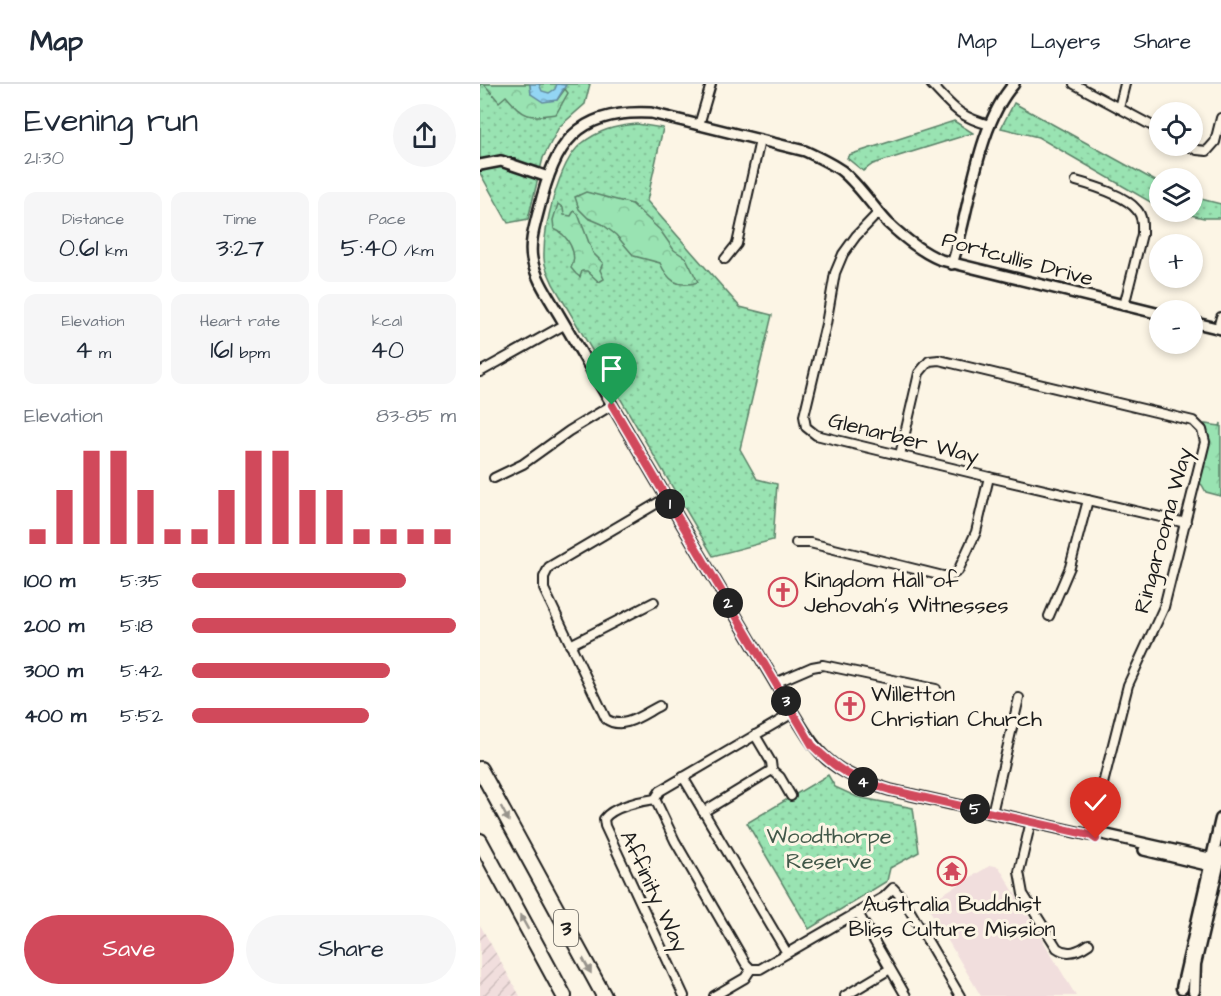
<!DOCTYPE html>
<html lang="en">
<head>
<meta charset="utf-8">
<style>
  :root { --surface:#fff; --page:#f6f6f7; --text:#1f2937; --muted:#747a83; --line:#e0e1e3; --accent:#d1495b }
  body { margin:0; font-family:"Architects Daughter",sans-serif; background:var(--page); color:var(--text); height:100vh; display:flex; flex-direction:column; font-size:22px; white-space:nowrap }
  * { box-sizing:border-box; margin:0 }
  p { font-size:20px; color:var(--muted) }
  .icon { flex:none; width:33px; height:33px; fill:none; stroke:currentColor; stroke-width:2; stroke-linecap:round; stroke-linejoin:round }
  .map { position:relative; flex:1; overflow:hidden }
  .sheet { display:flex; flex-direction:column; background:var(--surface); width:480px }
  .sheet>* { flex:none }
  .fabs { position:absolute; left:669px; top:18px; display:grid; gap:12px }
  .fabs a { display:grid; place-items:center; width:54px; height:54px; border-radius:50%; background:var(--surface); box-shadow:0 3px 9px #0003; font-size:30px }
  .pin { position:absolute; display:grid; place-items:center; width:51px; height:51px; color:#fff; margin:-62px -26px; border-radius:50% 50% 50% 0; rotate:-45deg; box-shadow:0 0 6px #0007 }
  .pin .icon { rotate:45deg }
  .km { position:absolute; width:30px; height:30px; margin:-15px; border-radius:50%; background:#222; color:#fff; font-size:16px; line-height:30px; text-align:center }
  .round { display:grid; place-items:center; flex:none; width:63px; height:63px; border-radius:32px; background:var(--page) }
  .summary { display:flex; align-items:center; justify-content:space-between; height:102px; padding:0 24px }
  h1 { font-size:33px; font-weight:600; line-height:45px }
  .metrics { display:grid; grid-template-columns:repeat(3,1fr); gap:9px; height:102px; padding:6px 24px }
  .metrics div { display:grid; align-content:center; border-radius:12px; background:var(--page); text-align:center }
  .metrics b { font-size:26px; font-weight:600 }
  .metrics small { font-size:16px; font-weight:400 }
  .metrics p { font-size:16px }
  .chart { height:168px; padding:12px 24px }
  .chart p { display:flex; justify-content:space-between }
  .chart svg { width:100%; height:108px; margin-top:6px; stroke:var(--accent); stroke-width:6 }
  .cta { display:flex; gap:12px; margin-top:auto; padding:12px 24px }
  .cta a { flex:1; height:69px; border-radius:36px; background:var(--accent); color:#fff; font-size:24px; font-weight:600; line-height:69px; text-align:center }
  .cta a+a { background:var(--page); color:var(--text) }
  ul { padding:0 24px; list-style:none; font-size:20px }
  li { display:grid; grid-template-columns:96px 72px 1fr; align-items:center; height:45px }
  li i { height:15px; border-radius:8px; background:var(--accent) }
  header { display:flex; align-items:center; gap:36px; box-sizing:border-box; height:84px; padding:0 30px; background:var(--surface); border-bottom:2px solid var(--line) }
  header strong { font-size:28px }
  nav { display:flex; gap:33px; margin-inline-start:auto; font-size:21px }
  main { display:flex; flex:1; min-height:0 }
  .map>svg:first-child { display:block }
  .built { fill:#f1dedd }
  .industrial { fill:url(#industrial-furrows) }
  .grass { fill:url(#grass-dots); stroke:#5a8067; stroke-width:1.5 }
  .forest { fill:url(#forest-crowns); stroke:#5a8067; stroke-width:1.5 }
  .water { fill:url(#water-ripples); stroke:#638b9e; stroke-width:1.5 }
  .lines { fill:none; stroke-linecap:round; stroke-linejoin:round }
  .minor-casing { stroke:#1c1c1c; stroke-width:12 }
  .tertiary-casing { stroke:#1c1c1c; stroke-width:14 }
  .secondary-casing { stroke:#1c1c1c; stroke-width:15 }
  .motorway-casing { stroke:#1c1c1c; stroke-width:18 }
  .minor { stroke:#fcf5e5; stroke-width:8 }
  .tertiary { stroke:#fcf5e5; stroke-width:9 }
  .secondary { stroke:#fcf5e5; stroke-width:10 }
  .motorway { stroke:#fcf5e5; stroke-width:14 }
  .oneway { fill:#97938b }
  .route-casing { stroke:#fff; stroke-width:12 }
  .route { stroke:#d1495b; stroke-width:8 }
  .labels { text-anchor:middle; stroke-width:6; stroke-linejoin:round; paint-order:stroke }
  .shield { fill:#fcf5e5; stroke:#5f5d58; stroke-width:1.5 }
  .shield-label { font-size:21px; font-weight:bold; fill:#1c1c1c }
  .street-label { font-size:22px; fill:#1c1c1c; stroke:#fcf5e5 }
  .poi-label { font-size:22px; fill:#1c1c1c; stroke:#fcf5e5; text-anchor:start }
  .park-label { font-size:22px; fill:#425849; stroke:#fcf5e5 }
</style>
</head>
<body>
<header>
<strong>Map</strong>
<nav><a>Map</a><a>Layers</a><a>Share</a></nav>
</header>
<main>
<section class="sheet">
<div class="summary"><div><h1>Evening run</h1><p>21:30</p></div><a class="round"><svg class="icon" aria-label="share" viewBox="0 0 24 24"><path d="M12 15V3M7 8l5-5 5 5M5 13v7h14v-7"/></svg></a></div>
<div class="metrics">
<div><p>Distance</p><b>0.61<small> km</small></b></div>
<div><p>Time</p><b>3:27</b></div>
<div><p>Pace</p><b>5:40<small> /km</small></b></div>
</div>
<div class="metrics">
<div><p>Elevation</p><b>4<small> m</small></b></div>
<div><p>Heart rate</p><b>161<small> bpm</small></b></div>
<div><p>kcal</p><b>40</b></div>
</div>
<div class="chart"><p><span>Elevation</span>83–85 m</p>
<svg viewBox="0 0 160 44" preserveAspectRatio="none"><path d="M5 44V38M15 44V22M25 44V6M35 44V6M45 44V22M55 44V38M65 44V38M75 44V22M85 44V6M95 44V6M105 44V22M115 44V22M125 44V38M135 44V38M145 44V38M155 44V38"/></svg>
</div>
<ul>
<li><b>100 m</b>5:35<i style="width:81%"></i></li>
<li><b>200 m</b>5:18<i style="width:100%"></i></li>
<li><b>300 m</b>5:42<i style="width:75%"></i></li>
<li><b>400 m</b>5:52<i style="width:67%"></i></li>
</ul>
<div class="cta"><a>Save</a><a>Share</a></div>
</section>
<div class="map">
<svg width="741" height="912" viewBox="0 0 741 912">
  <defs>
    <pattern id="industrial-furrows" width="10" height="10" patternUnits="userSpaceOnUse" patternTransform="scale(1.5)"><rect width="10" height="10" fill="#f1dedd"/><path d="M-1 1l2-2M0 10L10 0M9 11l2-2" fill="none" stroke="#cebebd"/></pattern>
    <pattern id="grass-dots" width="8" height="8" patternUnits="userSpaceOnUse" patternTransform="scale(1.5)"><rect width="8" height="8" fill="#99e3b2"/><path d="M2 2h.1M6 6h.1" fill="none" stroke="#83c298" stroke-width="1.8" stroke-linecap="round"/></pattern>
    <pattern id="forest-crowns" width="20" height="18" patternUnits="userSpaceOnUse" patternTransform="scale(1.5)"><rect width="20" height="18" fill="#99e3b2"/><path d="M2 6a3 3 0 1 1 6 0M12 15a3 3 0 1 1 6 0" fill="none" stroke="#83c298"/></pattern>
    <pattern id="water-ripples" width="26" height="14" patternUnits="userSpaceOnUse" patternTransform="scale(1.5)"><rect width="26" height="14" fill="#93d5f4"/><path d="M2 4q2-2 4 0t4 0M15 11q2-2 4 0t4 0" fill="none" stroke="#7eb6d1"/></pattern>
  </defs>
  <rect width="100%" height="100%" fill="#fcf5e5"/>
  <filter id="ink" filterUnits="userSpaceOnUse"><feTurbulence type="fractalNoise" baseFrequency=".0167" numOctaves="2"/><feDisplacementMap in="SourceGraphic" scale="12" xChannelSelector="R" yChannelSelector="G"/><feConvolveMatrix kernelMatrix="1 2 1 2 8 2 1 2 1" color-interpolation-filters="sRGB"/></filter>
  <g filter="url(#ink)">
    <polygon class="built" points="511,781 519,783 596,912 501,912 446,820"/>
    <polygon class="industrial" points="0,841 40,912 0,912"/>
    <g class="grass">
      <polygon points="0,0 110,0 105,20 79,43 63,74 48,135 28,139 0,89"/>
      <polygon points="534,19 679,99 679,123 558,53 521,44"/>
      <polygon points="474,37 493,49 393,80 383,87 367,74 369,71"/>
      <path d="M157,40L183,44L167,117L260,223L292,231L260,365L277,395L297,400L293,456L233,472L73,200C70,192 64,183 64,174C63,146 78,79 101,60C119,46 134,42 157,40Z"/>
      <polygon points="713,113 741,120 741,134 724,134 697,128 712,128"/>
      <polygon points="348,691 355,703 377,713 433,724 439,768 410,784 407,797 329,845 267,739"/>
    </g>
    <g class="forest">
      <path d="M4,0H50L51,10L77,16L85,5L88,9L76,30C47,34 45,34 26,12L19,18Z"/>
      <path d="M106,108L152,120L180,146L194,166L206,174L218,198C197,205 188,196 180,179L154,172L136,151L122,140L108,134L99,125L95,113Z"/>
      <path d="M78,120L83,124L84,131L91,132L94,127L98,130L113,169L123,179L120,186L124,195L119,198L107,187H102L100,193L96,190L91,184C99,170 87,150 74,145L73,136Z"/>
      <polygon points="741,339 741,412 726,408 722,401 718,398 729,358 725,340 740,342"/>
    </g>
    <polygon class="water" points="50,0 59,0 62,7 69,9 75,5 77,0 86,1 77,16 63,18 51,10"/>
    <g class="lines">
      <g class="minor-casing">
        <g id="minor">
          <path d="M451,0C473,23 477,32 510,41"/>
          <polyline points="594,0 680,46"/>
          <polyline points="639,24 645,0"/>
          <polyline points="219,41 231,0"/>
          <polyline points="708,62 717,66 727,67 735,58 741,34"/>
          <path d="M596,97C614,102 645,111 657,126C663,133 662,141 662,150L644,222"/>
          <polyline points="399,128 376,152 363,170 355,189 346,240 324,332 326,343 336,351 509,393 706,439"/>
          <polyline points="245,175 257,160 280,56"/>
          <polyline points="738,244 741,233"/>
          <polyline points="0,288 84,241"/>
          <polyline points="420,371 439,289 449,277 459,276 713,337 722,346 725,358 684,523 648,601 610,751"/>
          <polyline points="14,394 43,380 89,347 132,321"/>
          <polyline points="316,459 330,459 463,492 470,492 478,487 496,448 509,393"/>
          <polyline points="569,532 590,483 608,416"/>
          <polyline points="90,561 174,518"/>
          <polyline points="295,599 332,583 343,581 456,605"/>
          <path d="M179,622C163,630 143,647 126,635L64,505V493L69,483L186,414"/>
          <polyline points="275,651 291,678 292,686 300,693 311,712"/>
          <polyline points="203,693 307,869"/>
          <path d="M175,715C160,717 132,723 124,735L125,742L204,912"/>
          <polyline points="223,728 292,686"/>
          <polyline points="512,729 539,614"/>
          <path d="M551,737L539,788L543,810L577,864C588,872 599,867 609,860"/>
          <polyline points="378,829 426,912"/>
          <polyline points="271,885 266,880 195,757 175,715 180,707 313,629"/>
          <polyline points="234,912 265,894 271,885 280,885 404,813 413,804 423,815 480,912"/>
          <polyline points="365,912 410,885"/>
        </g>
      </g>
      <g class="tertiary-casing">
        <g id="tertiary">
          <polyline points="0,81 21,77 68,93"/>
          <path d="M472,180C490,127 496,42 534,0"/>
          <path d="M680,230L461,176C441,168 424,154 408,139C392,122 380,102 362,87C351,79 338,73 325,67L171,29C97,25 75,59 59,125C55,141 49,159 52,175C56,195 68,212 78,229L303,612C336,667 344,687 410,706L596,748L610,751L618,749L738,776"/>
          <polyline points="712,238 741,245"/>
          <polyline points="664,766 735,783"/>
        </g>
      </g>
      <g class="secondary-casing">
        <g id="secondary">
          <polyline points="702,904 741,735"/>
          <polyline points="714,907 715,880 741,769"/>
        </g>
      </g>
      <g class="motorway-casing">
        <g id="motorway">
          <polyline points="0,685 124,912"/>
          <polyline points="0,757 84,912"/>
        </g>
      </g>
      <use href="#minor" class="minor"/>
      <use href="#tertiary" class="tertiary"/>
      <use href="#secondary" class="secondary"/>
      <use href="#motorway" class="motorway"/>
    </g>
    <defs><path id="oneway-solid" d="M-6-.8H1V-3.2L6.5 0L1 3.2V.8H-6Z" transform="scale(1.5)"/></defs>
    <g class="oneway">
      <use href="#oneway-solid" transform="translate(25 730) rotate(62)"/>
      <use href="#oneway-solid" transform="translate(44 838) rotate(-119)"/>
      <use href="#oneway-solid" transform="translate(107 882) rotate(61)"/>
    </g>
  </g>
  <g class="lines" filter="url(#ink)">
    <g class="route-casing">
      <path id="route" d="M132,321L332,661C359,688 373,695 410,706L610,751L616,755"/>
    </g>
    <use href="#route" class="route"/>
  </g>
  <defs>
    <g id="church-ring" transform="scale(1.5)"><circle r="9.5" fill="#fcf5e5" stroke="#d1495b" stroke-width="1.5"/><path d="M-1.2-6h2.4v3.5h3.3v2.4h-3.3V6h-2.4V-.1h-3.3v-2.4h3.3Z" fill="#d1495b"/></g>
    <g id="temple-ring" transform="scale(1.5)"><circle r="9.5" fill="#fcf5e5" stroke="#d1495b" stroke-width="1.5"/><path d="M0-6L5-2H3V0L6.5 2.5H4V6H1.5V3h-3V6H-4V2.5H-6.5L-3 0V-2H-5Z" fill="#d1495b"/></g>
  </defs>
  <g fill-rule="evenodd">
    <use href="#church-ring" x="303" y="508"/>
    <use href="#church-ring" x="370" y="622"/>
    <use href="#temple-ring" x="472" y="787"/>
  </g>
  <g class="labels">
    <rect class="shield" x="74" y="826" width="24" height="36" rx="4.5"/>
    <g class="shield-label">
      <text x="86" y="851">3</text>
    </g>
    <g class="street-label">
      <text transform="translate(538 174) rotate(15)" y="8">Portcullis Drive</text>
      <text transform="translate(424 353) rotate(14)" y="8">Glenarber Way</text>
      <text transform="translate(682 446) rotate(-75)" y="8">Ringarooma Way</text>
      <text transform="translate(175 807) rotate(65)" y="8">Affinity Way</text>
    </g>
    <g class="poi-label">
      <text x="324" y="503">Kingdom Hall of<tspan x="324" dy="25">Jehovah's Witnesses</tspan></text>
      <text x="391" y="617">Willetton<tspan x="391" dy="25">Christian Church</tspan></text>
      <text x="472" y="827" text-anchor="middle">Australia Buddhist<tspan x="472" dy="25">Bliss Culture Mission</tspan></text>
    </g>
    <g class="park-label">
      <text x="349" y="759">Woodthorpe<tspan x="349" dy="25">Reserve</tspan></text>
    </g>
  </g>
</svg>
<div class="fabs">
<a><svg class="icon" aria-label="locate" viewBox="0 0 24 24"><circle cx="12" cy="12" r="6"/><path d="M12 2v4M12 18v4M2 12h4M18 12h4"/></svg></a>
<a><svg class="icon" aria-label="layers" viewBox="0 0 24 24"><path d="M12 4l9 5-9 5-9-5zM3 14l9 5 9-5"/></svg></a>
<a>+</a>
<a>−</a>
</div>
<div class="pin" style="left:132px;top:321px;background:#1e9e55"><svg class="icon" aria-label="arrive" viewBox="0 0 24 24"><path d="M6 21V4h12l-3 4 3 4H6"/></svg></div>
<div class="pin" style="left:616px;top:755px;background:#d93025"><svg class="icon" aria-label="check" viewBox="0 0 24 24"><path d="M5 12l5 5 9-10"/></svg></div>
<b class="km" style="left:190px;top:420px">1</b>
<b class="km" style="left:248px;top:519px">2</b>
<b class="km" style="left:306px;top:617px">3</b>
<b class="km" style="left:383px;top:698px">4</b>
<b class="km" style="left:495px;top:725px">5</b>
</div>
</main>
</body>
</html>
